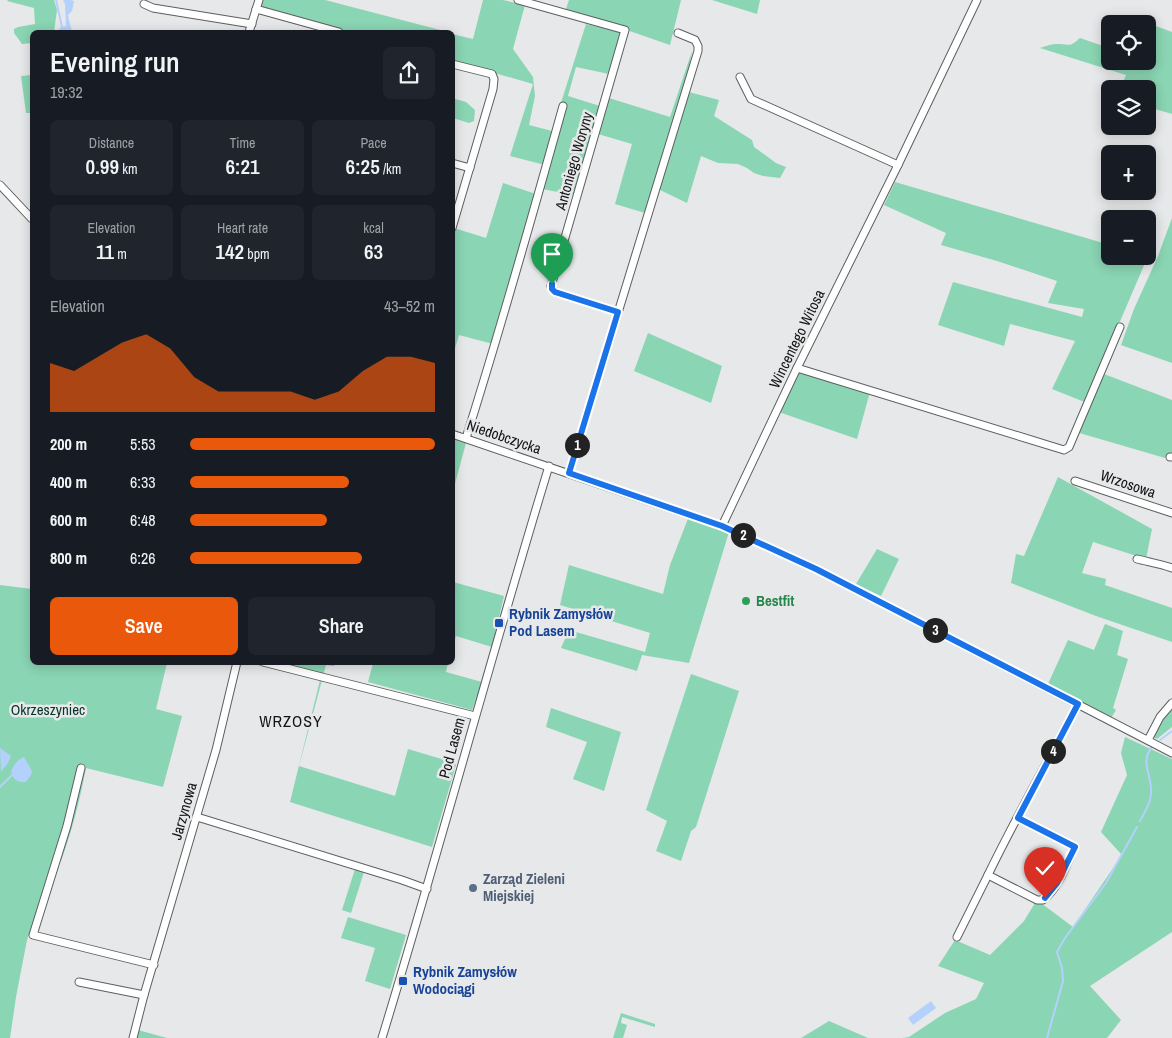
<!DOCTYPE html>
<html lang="en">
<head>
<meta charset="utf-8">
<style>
  :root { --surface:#171b24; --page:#20242c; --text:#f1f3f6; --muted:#9ea1a6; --accent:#ea580c }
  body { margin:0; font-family:"Archivo Narrow",sans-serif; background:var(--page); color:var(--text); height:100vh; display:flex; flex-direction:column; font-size:19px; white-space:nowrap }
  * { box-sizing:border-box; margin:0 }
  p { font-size:16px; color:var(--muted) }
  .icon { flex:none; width:28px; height:28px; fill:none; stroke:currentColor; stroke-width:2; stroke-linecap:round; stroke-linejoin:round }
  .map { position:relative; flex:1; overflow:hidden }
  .drawer { position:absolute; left:30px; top:30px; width:425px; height:635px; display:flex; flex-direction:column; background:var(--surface); border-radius:8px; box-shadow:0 2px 12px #0003 }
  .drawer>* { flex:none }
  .tools { position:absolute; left:1101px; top:15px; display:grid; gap:10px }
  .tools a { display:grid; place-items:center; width:55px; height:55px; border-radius:8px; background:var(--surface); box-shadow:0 2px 12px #0003; font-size:25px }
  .pin { position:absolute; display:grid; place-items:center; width:42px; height:42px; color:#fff; margin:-51px -21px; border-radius:50% 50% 50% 0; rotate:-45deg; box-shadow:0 0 5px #0007 }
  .pin .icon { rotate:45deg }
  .km { position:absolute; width:25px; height:25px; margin:-12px; border-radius:50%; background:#222; color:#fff; font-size:14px; line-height:25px; text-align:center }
  .round { display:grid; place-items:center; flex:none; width:52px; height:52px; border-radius:8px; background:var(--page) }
  .overview { display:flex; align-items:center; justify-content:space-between; height:85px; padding:0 20px }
  h1 { font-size:28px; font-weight:600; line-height:38px }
  .metrics { display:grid; grid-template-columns:repeat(3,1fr); gap:8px; height:85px; padding:5px 20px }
  .metrics div { display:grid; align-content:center; border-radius:8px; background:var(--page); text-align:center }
  .metrics b { font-size:21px; font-weight:600 }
  .metrics small { font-size:14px; font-weight:400 }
  .metrics p { font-size:14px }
  .chart { height:140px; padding:10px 20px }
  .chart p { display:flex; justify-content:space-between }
  .chart svg { width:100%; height:90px; margin-top:5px; fill:var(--accent); opacity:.7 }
  .primary-button { display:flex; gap:10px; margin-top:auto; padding:10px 20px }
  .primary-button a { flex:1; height:58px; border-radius:8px; background:var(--accent); color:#fff; font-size:20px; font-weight:600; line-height:58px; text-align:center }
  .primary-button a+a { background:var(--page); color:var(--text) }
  ul { padding:0 20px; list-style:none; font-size:16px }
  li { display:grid; grid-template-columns:80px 60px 1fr; align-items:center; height:38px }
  li i { height:12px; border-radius:6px; background:var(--accent) }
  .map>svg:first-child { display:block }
  .green { fill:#8ad5b3 }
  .water { fill:#b4d1fe }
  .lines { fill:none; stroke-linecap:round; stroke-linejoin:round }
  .stream { stroke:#b4d1fe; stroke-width:2 }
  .minor-casing { stroke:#5d5e5f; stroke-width:9 }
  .minor { stroke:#fff; stroke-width:7 }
  .route-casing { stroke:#fff; stroke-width:10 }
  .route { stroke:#1a73e8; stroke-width:6 }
  .leisure-dot { fill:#2e9e5b; stroke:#e7e8e9; stroke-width:2 }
  .transit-dot { fill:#1a4fb4; stroke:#e7e8e9; stroke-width:2 }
  .service-dot { fill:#5c6f8a; stroke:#e7e8e9; stroke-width:2 }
  .labels { text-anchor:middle; stroke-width:5; stroke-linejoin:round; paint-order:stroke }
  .street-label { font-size:15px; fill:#151516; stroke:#e7e8e9 }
  .leisure-label { font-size:15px; font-weight:bold; fill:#27864d; stroke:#e7e8e9; text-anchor:start }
  .transit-label { font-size:15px; font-weight:bold; fill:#164399; stroke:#e7e8e9; text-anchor:start }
  .park-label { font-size:15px; fill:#043524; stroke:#e7e8e9 }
  .service-label { font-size:15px; font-weight:bold; fill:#4e5e75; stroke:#e7e8e9; text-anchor:start }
  .neighbourhood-label { font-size:16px; letter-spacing:1px; fill:#151516; stroke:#e7e8e9 }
</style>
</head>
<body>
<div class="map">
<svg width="1172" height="1038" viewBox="0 0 1172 1038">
  <rect width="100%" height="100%" fill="#e7e8e9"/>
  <g class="green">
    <polygon points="8,0 54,0 57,10 54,32 32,32 32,43 22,44 14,33 14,29 18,27 35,24 34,8 7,1"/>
    <polygon points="261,0 325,0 448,32 345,32 258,9"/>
    <polygon points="483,0 503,0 525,5 513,49 533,77 535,96 529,125 552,131 586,24 621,32 609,74 576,67 568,96 600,106 574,195 542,189 493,344 459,335 453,355 452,234 454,228 486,238 503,183 536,194 545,165 510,156 533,84 453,61 452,34 473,39"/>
    <polygon points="569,0 681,0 670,45 566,9"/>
    <polygon points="712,0 760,0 757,14"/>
    <path d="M1145,22L1172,32V114L1148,107V89H1120L1126,75L1040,48C1046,46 1052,44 1057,44C1070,43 1068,49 1080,38L1103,46L1110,45V61H1148V24H1145Z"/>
    <polygon points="692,51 685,91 719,100 714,116 752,140 754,147 776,163 786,167 780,178 763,176 754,173 747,168 738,164 718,163 701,156 687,203 660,190 653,189 645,213 615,204 632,144 598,134 609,98 670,117"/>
    <polygon points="32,75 32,113 26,113 21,76"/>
    <polygon points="452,98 466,102 475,110 474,121 469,123 453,118"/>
    <polygon points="895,182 1110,245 1110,256 1148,256 1118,326 1109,344 1104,374 1172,400 1172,454 1168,453 1165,458 1076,432 1104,375 1101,374 1087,403 1052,389 1075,341 1010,324 1004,346 938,325 953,282 1082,317 1084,309 1048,303 1057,281 997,261 941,245 946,233 884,205"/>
    <polygon points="1172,218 1172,363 1121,345 1134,309 1158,256"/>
    <polygon points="648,333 722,366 711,403 634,371"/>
    <polygon points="798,372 870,392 857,439 773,410 790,373"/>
    <polygon points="453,439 466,443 453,491 452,439"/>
    <polygon points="1058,477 1152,529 1146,559 1093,542 1082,573 1106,579 1105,585 1172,608 1172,642 1096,616 1011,583 1016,554 1024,556"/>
    <polygon points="689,516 729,532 689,663 642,655 635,677 637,671 561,648 569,630 645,652 650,633 560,605 569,565 663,594 670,565"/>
    <polygon points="877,549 899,559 881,596 856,584"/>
    <polygon points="453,582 504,596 492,647 456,636 453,646"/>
    <path d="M0,585L32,589V662L167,663L156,709L182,716L163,787L86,768C80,800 72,831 61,861L55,850L46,887L27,940L16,997L10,1038H0Z"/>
    <polygon points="1105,624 1123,631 1117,655 1128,659 1113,708 1116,710 1111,718 1048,684 1068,640 1094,650"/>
    <polygon points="249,663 335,663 334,666 326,665 299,766 395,796 408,749 455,763 456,765 432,847 290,802 320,680"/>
    <polygon points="448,663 446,672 482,682 472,710 368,682 373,663"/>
    <polygon points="691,674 739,691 696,827 691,831 681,861 656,851 667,821 646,810"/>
    <polygon points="1172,707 1172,727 1157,739 1152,736 1163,715"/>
    <polygon points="551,708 621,732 604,791 573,779 587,742 546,727"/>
    <polygon points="1125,737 1172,759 1172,932 1090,986 1121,1020 1107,1038 902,1038 909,1037 945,1013 976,999 984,983 938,966 955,940 990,955 1024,921 1035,903 1041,903 1073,927 1122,855 1101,832 1127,775 1121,753"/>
    <polygon points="355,869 364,872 351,913 342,910"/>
    <polygon points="348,917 406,935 390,989 365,981 375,948 341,938"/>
    <polygon points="621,1013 655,1024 655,1027 622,1017 621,1023 627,1025 623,1038 613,1038"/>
    <polygon points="829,1021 868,1038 801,1038"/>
    <polygon points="138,1030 167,1038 136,1038"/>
  </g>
  <g class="water">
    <path d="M64,0H71L74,1L72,11L68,15C69,22 71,26 72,32H61L59,29L61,27L66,26L65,4L63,1Z"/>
    <polygon points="0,748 11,756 8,763 1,772"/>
    <path d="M24,757L32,771L31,775L26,782C20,782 17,782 13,777V774L11,772C13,765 17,760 24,757Z"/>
    <polygon points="931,1001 936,1008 913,1025 908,1018"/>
  </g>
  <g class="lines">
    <g class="stream">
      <polyline points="56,0 62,27"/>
      <polyline points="1160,740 1172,731"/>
      <polyline points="0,787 13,774"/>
      <path d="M1140,821C1144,813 1151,803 1151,794C1153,776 1139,763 1152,747"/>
      <polyline points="1047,1038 1063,981 1062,968 1057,952 1065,938 1106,883 1137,827"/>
    </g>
    <g class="minor-casing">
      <g id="minor">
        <polyline points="518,0 625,30 551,286 555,292 618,312"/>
        <polyline points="144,4 153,8 252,24"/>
        <polyline points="256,9 339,32"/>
        <polyline points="249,32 259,0"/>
        <polyline points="452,64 492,74 494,79 493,89 452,228"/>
        <polyline points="740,77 751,99 898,165"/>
        <polyline points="452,163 470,168"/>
        <polyline points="0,185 32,219"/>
        <polyline points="797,368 1064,450 1069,447 1120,327"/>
        <polyline points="452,434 722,526 816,569 1172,753"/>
        <path d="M466,438C501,328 532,217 563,106"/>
        <polyline points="1170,457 1172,457"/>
        <polyline points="569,473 698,51 698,46 695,40 678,33"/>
        <polyline points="1075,481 1172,513"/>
        <polyline points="722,526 797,368 898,165 977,0"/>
        <path d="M1137,559C1149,562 1161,564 1172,568"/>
        <polyline points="263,662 475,716"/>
        <polyline points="1148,740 1160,717 1172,703"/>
        <polyline points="81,768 67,826 33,935 154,965"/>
        <polyline points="197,817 402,880 427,889"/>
        <path d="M1018,818L1075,847C1066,865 1059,888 1043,900H1037L988,875C1016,817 1048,761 1078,704"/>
        <polyline points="957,937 988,875"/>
        <polyline points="79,982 144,995"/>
        <polyline points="133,1038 144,995 216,750 237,662"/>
        <path d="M382,1038C440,848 491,656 549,466"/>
      </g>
    </g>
    <use href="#minor" class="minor"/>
  </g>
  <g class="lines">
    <g class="route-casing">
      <polyline id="route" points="552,284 552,289 555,292 618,312 569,473 722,526 816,569 1078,704 1018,818 1075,847 1057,883 1045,898"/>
    </g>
    <use href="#route" class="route"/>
  </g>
  <circle class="leisure-dot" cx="746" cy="601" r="5"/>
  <g class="transit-dot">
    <rect x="494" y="618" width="10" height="10" rx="2.5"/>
    <rect x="398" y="976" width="10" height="10" rx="2.5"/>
  </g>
  <circle class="service-dot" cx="473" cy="888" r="5"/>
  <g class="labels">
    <g class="street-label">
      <text transform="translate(574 161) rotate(-74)" y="5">Antoniego Woryny</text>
      <text transform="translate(797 339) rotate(-64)" y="5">Wincentego Witosa</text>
      <text transform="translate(504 437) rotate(19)" y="5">Niedobczycka</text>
      <text transform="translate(1128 484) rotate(19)" y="5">Wrzosowa</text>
      <text transform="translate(452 748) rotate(-75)" y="5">Pod Lasem</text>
      <text transform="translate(184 811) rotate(-74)" y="5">Jarzynowa</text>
    </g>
    <g class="leisure-label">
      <text x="756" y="606">Bestfit</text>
    </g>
    <g class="transit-label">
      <text x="509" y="619">Rybnik Zamysłów<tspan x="509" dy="17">Pod Lasem</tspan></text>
      <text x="413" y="977">Rybnik Zamysłów<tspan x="413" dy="17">Wodociągi</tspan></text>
    </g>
    <g class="park-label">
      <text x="48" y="715">Okrzeszyniec</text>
    </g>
    <g class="service-label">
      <text x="483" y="884">Zarząd Zieleni<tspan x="483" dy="17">Miejskiej</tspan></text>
    </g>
    <g class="neighbourhood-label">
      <text x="291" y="727">WRZOSY</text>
    </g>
  </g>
</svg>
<div class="tools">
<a><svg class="icon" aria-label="locate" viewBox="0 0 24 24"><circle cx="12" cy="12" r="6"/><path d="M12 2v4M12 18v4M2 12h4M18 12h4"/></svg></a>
<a><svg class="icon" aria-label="layers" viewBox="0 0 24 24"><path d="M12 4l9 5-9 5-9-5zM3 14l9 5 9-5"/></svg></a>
<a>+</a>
<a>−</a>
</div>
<div class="pin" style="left:552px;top:284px;background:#1e9e55"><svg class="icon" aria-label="arrive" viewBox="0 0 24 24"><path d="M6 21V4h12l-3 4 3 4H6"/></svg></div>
<div class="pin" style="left:1045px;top:898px;background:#d93025"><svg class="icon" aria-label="check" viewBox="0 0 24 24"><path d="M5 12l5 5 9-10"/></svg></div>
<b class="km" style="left:577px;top:445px">1</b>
<b class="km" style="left:743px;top:535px">2</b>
<b class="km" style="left:935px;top:630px">3</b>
<b class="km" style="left:1053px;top:751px">4</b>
<section class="drawer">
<div class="overview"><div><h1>Evening run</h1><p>19:32</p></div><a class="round"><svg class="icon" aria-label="share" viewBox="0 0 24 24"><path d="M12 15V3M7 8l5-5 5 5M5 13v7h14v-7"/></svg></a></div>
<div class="metrics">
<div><p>Distance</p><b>0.99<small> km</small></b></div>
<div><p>Time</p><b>6:21</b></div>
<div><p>Pace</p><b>6:25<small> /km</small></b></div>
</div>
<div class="metrics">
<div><p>Elevation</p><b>11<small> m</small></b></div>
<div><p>Heart rate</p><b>142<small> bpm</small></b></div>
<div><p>kcal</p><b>63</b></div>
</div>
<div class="chart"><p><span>Elevation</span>43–52 m</p>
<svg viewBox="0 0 160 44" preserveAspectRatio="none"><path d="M0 44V20L10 24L20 17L30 10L40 6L50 13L60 27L70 34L80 34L90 34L100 34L110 38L120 34L130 24L140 17L150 17L160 20V44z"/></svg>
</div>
<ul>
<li><b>200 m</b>5:53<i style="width:100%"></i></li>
<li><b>400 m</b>6:33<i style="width:65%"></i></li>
<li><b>600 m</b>6:48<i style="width:56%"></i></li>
<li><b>800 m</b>6:26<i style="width:70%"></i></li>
</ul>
<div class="primary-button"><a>Save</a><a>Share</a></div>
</section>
</div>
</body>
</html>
